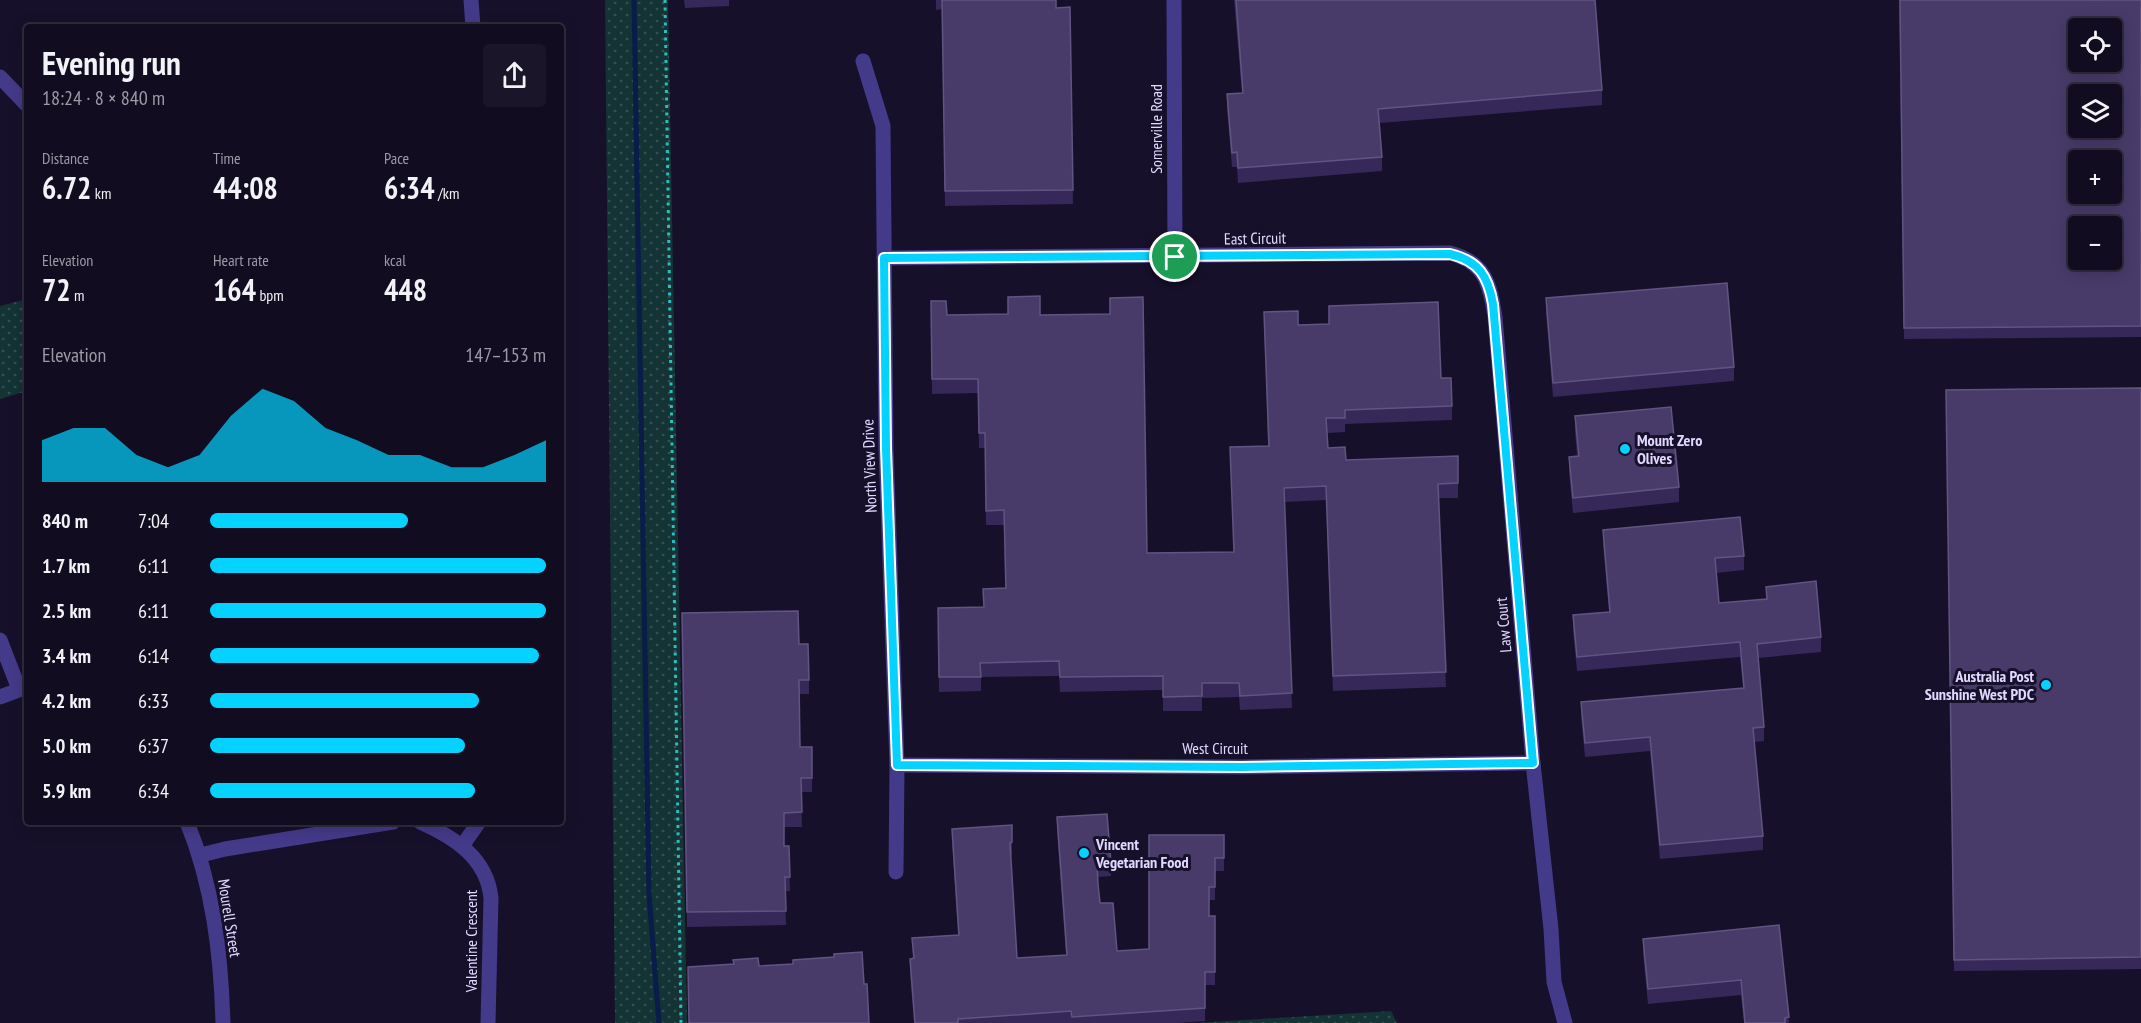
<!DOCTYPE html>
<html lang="en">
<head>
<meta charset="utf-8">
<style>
  :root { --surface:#110c20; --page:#1a1529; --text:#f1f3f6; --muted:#9c9ba5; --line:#302c3e; --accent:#05d2ff }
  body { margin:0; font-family:"PT Sans Narrow",sans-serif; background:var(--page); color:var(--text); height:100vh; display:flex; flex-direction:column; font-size:22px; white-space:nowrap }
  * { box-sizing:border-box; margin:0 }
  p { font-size:20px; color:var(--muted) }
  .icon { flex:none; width:33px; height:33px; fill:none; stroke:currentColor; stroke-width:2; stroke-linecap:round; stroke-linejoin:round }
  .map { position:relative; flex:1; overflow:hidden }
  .drawer { position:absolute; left:24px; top:24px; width:540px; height:801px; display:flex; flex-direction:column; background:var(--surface); border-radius:6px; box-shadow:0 3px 15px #0003,0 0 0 2px var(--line) }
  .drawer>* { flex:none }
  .buttons { position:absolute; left:2068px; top:18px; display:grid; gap:12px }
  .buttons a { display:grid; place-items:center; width:54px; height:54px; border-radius:6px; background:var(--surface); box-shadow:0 3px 15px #0003,0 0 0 2px var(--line); font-size:30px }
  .pin { position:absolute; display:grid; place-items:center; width:51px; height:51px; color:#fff; margin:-26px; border:3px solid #fff; border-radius:50%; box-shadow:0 2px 6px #0007 }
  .round { display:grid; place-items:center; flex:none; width:63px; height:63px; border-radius:6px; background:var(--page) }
  .summary { display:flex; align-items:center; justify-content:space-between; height:102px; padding:0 18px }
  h1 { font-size:33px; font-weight:700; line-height:45px }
  .stats { display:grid; grid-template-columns:repeat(3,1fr); gap:9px; height:102px; padding:6px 18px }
  .stats div { display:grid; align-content:center }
  .stats b { font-size:30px; font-weight:700 }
  .stats small { font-size:16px; font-weight:400 }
  .stats p { font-size:16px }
  .chart { height:168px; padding:12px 18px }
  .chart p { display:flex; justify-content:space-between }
  .chart svg { width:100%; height:108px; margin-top:6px; fill:var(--accent); opacity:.7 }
  ul { padding:0 18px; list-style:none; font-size:20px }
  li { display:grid; grid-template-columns:96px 72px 1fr; align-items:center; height:45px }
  li i { height:15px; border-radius:8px; background:var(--accent) }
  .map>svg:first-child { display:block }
  .green { fill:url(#green-dots) }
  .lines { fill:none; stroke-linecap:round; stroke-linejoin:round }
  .stream { stroke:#091c4a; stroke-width:5 }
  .path { stroke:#2dbcbf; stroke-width:3; stroke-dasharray:3 4.5; stroke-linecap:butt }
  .minor { stroke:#443a8a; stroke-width:15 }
  .wall { fill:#362859 }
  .building { fill:#483b6a; stroke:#605482; stroke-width:1.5; fill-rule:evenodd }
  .route-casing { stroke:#fff; stroke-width:12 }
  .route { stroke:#05d2ff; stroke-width:8 }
  .poi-dot { fill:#05d2ff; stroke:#17102a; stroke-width:2 }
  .labels { text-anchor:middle; stroke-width:6; stroke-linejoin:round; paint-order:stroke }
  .street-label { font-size:16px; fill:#e1d9ff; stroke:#17102a }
  .poi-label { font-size:16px; font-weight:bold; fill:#e1d9ff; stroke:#17102a; text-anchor:start }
</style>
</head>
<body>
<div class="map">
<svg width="2141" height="1023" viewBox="0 0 2141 1023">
  <defs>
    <pattern id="green-dots" width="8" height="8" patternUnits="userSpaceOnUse" patternTransform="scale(1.5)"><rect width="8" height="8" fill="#133335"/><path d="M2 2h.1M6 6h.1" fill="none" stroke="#355053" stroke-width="1.8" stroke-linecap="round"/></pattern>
  </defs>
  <rect width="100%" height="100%" fill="#17102a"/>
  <g class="green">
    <polygon points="605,0 668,0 687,1023 615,1023"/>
    <polygon points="27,299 27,391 0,399 0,306"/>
    <polygon points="1391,1011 1397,1023 1196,1023"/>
  </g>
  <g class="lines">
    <polyline class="stream" points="634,0 649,894 659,1023"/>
    <polyline class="path" points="665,0 681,1023"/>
    <g class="minor">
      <polyline points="471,0 473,27"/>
      <polyline points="1174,0 1175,257"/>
      <polyline points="863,61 883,126 886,448 897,765 896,872"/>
      <polyline points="0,77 27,105"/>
      <path d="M884,258L1450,253C1485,262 1490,284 1495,317L1533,763L1551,929L1554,982L1565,1023"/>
      <polyline points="0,640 19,689"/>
      <polyline points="0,697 27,687"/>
      <polyline points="897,765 1242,767 1533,763"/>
      <path d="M187,822C213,886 221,954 223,1023"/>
      <path d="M420,822C454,837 487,858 491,898L488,1023"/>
      <polyline points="462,846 479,822"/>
      <polyline points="201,855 225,849 393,822"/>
    </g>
  </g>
  <g class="wall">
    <polygon points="684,0 729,0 729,6 685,8"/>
    <polygon points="936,0 1056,0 1056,8 1070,7 1073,204 945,206 942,9 936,10"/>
    <polygon points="1234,0 1595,0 1602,90 1602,105 1380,123 1382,157 1382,171 1238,183 1237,167 1232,167 1227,109 1227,94 1242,93"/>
    <polygon points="1899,0 2141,0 2141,337 1904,339"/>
    <polygon points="1546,298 1734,367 1734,381 1553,397 1546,313"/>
    <polygon points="931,301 947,315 1040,315 1147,553 1234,552 1230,447 1268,446 1264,312 1298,325 1329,324 1329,306 1441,378 1452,406 1452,420 1345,424 1345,432 1327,433 1328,448 1346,460 1458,483 1458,498 1439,498 1446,687 1333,691 1326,500 1284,502 1292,708 1240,710 1239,697 1202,698 1202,711 1163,711 1163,690 1060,692 1059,676 981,677 981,691 939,692 938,608 983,607 1005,588 1004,525 986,525 985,448 979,448 978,393 932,394"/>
    <polygon points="2141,388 2141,969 1954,971 1946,390"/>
    <polygon points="1575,416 1679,487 1679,502 1573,513 1569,472 1569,457 1577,456 1575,431"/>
    <polygon points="1603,530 1744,556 1744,570 1716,573 1719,603 1766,599 1766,587 1821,637 1821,652 1758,658 1764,727 1764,741 1754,742 1763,836 1763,850 1660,859 1650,751 1585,757 1581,717 1581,702 1743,688 1740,657 1577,671 1573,630 1573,615 1609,612 1603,544"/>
    <polygon points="682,613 799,644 809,680 809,694 799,694 800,747 812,747 812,792 801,792 802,827 784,827 784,846 789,846 790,891 785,891 786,925 687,927"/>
    <polygon points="1057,817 1111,863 1111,876 1098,877 1100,903 1117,951 1149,949 1224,835 1224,871 1215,871 1215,900 1209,900 1209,916 1215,916 1215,985 1205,985 1205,1021 1177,1023 914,1023 910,972 910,959 913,958 912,938 958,935 952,842 952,829 1012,842 1012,855 1011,855 1017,958 1066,955 1057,831"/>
    <polygon points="1779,925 1789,1023 1744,1023 1741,995 1648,1004 1643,953 1643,939"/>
  </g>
  <g class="building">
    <polygon points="942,0 1056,0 1056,8 1070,7 1073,190 945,191"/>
    <polygon points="1236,0 1595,0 1602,90 1378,109 1382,157 1238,168 1237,152 1232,153 1227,94 1243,93"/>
    <path d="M1900,0H2141V326L1904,328ZM2079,28H2112V62H2079ZM2079,94H2112V128H2079ZM2079,160H2112V194H2079ZM2079,226H2112V260H2079Z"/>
    <polygon points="1727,283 1734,367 1553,383 1546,298"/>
    <polygon points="1040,296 1040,315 1110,314 1110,298 1143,297 1147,553 1234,552 1230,447 1269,446 1264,312 1298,311 1298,325 1329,324 1329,306 1438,302 1441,378 1451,378 1452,406 1345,410 1345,418 1326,418 1328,448 1345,447 1346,460 1458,456 1458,483 1438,484 1446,672 1333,676 1326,486 1284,488 1292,693 1240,696 1239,683 1202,683 1202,696 1163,697 1163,676 1060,677 1059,661 980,663 981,677 939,677 938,608 984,607 983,589 1006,588 1004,510 986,511 985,433 979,433 978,379 932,379 931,301 946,301 947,315 1008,314 1008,297"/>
    <polygon points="2141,388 2141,957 1954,960 1946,390"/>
    <polygon points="1671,407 1679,487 1573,498 1569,457 1579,456 1575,416"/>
    <polygon points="1740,517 1744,556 1715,558 1719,603 1767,599 1766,587 1816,581 1821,637 1757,644 1764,727 1753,728 1763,836 1660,845 1650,737 1585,743 1581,702 1744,688 1740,642 1577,657 1573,615 1610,612 1603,530"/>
    <polygon points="798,611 799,644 808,644 809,680 799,680 800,747 812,747 812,778 801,778 802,812 784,813 784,846 789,846 790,877 785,877 786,911 687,912 682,613"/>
    <polygon points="1107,814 1111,863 1097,864 1098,884 1100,903 1113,903 1117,951 1149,949 1149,835 1224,835 1224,858 1215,858 1215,887 1209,887 1209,916 1215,916 1215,972 1205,972 1205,1008 1072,1017 1071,1011 958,1019 958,1023 915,1023 910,959 914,958 912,938 959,935 952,829 1012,825 1012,842 1010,843 1017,958 1067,955 1057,817"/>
    <polygon points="1779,925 1789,1017 1785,1018 1785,1023 1745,1023 1741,980 1648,989 1643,939"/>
    <polygon points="862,952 864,984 867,984 869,1023 689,1023 688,967 734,964 733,960 758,958 759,966 793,964 793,960 834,957 834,954"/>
  </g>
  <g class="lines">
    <g class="route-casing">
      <path id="route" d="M1450,254C1479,261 1488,276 1493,304L1533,763L1242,767L897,765L886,448L884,258Z"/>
    </g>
    <use href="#route" class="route"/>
  </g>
  <g class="poi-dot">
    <circle cx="1625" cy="449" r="6"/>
    <circle cx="2046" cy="685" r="6"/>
    <circle cx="1084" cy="853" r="6"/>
  </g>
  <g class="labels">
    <g class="street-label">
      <text transform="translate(1156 129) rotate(-90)" y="6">Somerville Road</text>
      <text transform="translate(1255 238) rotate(-1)" y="6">East Circuit</text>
      <text transform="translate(869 466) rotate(-92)" y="6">North View Drive</text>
      <text transform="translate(1503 625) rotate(-95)" y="6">Law Court</text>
      <text x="1215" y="754">West Circuit</text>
      <text transform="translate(230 918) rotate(81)" y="6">Mourell Street</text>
      <text transform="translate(471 941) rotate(-90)" y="6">Valentine Crescent</text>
    </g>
    <g class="poi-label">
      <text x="1637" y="446">Mount Zero<tspan x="1637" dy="18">Olives</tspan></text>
      <text x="2034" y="682" text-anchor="end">Australia Post<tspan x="2034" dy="18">Sunshine West PDC</tspan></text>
      <text x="1096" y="850">Vincent<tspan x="1096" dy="18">Vegetarian Food</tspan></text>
    </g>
  </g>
</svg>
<div class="buttons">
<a><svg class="icon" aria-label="locate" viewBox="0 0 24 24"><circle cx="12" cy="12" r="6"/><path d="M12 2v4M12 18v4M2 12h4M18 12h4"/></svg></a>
<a><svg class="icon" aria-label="layers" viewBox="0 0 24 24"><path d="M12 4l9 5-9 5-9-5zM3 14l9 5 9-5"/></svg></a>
<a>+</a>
<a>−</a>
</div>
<div class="pin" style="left:1175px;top:257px;background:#1e9e55"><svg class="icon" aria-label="arrive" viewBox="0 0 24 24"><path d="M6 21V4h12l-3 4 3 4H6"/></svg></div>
<section class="drawer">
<div class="summary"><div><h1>Evening run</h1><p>18:24 · 8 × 840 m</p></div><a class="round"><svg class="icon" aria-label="share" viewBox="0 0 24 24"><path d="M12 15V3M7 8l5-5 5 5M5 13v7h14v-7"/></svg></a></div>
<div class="stats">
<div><p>Distance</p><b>6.72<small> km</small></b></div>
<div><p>Time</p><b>44:08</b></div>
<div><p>Pace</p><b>6:34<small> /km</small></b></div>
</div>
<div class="stats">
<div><p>Elevation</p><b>72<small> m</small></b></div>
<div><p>Heart rate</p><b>164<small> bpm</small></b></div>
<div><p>kcal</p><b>448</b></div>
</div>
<div class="chart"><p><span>Elevation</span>147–153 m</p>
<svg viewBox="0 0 160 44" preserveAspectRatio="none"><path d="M0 44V27L10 22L20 22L30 33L40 38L50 33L60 17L70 6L80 11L90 22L100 27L110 33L120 33L130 38L140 38L150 33L160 27V44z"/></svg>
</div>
<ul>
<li><b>840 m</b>7:04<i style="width:59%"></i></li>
<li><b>1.7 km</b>6:11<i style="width:100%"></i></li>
<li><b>2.5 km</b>6:11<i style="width:100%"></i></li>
<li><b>3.4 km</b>6:14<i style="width:98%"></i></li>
<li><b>4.2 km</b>6:33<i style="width:80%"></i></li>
<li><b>5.0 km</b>6:37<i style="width:76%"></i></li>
<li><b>5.9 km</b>6:34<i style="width:79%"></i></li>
</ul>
</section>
</div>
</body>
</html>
